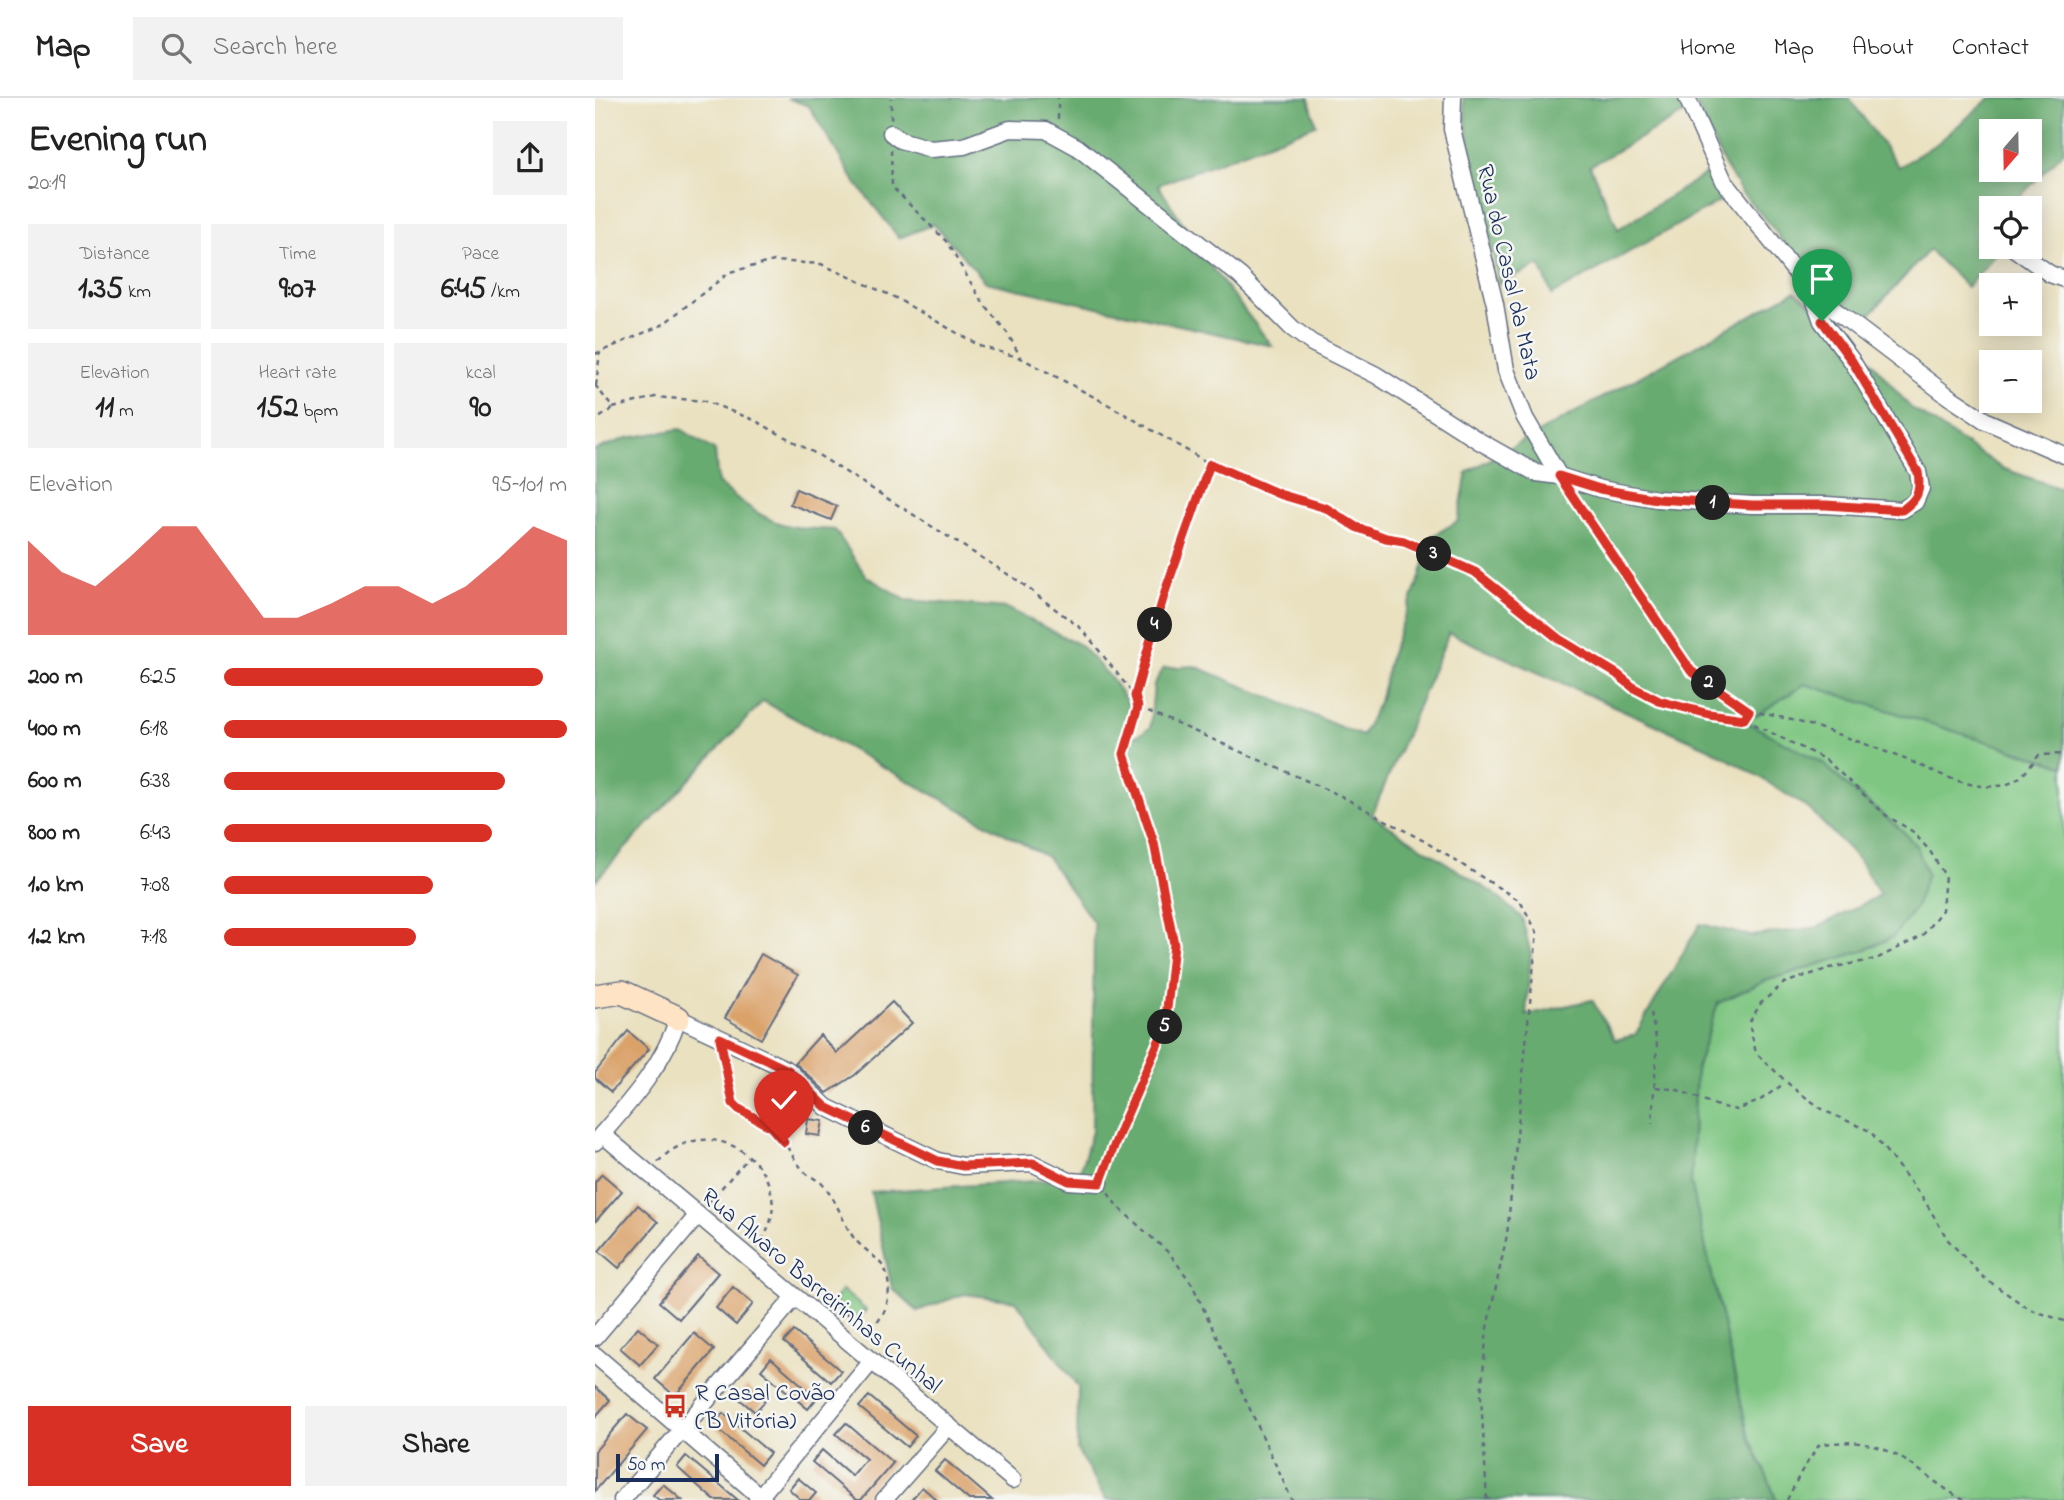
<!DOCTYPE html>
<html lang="en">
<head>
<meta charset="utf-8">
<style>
  :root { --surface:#fff; --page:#f2f2f2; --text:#222; --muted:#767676; --line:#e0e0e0; --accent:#d93025 }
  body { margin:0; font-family:"Indie Flower",sans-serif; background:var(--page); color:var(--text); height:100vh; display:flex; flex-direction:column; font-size:26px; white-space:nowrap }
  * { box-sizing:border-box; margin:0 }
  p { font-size:23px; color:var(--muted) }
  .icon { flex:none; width:38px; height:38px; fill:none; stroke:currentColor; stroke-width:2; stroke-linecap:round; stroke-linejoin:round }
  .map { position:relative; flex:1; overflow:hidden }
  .side { display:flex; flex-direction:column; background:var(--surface); width:595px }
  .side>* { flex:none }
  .needle { width:46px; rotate:200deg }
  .tools { position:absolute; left:1384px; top:21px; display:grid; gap:14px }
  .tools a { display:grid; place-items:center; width:63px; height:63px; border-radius:0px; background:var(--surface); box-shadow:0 4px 18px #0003; font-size:35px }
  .scale { position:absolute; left:21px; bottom:18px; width:103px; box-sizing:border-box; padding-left:7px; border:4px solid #1b2f5e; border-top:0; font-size:19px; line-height:24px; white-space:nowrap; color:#1b2f5e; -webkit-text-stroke:5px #f6f6f2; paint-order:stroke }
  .pin { position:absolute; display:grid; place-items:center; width:60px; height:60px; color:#fff; margin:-72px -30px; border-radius:50% 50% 50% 0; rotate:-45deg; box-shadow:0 0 7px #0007 }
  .pin .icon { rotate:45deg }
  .km { position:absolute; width:35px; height:35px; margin:-18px; border-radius:50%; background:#222; color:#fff; font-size:19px; line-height:35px; text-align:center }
  .round { display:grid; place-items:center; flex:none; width:74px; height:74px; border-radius:0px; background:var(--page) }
  .head { display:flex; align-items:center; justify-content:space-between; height:119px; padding:0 28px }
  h1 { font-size:38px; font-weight:800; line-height:52px }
  .figures { display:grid; grid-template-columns:repeat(3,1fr); gap:10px; height:119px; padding:7px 28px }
  .figures div { display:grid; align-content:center; border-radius:0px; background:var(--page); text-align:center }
  .figures b { font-size:30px; font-weight:800 }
  .figures small { font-size:19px; font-weight:400 }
  .figures p { font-size:19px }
  .chart { height:196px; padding:14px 28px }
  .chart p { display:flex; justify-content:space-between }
  .chart svg { width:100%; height:126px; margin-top:7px; fill:var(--accent); opacity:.7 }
  .cta { display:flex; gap:14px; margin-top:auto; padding:14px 28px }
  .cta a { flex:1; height:80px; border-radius:0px; background:var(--accent); color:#fff; font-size:28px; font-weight:800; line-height:80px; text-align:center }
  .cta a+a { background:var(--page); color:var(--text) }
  ul { padding:0 28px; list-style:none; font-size:23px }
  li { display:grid; grid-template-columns:112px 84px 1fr; align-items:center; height:52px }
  li i { height:18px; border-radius:9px; background:var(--accent) }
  header { display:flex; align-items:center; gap:42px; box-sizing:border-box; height:98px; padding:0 35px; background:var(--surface); border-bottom:2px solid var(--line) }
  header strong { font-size:33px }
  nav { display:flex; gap:38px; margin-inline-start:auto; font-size:24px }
  .search { width:490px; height:63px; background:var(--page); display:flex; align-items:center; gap:18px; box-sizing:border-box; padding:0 24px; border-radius:0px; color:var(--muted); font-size:26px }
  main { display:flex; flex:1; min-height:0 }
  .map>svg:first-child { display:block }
  .green { fill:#7fc682; stroke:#4d7a70; stroke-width:2 }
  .forest { fill:#67ab70; stroke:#416d67; stroke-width:2; fill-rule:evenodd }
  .building { fill:#daa169 }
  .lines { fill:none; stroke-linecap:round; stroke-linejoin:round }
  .street-casing { stroke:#636d80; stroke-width:19 }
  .secondary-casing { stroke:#636d80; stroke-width:26 }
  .path { stroke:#636d80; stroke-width:2.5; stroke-dasharray:5 5; stroke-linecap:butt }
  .street { stroke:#fff; stroke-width:16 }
  .secondary { stroke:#fee4c5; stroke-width:23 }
  .route-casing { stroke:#fff; stroke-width:14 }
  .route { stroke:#d93025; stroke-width:9 }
  .labels { text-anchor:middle; stroke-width:5; stroke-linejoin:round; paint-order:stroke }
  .street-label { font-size:24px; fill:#1b2f5e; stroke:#f6f6f2 }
  .poi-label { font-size:24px; fill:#1b2f5e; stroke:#f6f6f2; text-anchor:start }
</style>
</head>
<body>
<header>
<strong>Map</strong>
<div class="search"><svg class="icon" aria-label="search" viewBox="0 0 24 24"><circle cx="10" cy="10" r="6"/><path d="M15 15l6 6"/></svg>Search here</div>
<nav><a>Home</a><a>Map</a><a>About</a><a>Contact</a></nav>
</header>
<main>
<section class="side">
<div class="head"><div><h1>Evening run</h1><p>20:19</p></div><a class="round"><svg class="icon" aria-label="share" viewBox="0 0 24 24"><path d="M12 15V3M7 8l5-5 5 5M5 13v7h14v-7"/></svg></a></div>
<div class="figures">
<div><p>Distance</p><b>1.35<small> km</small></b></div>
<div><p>Time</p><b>9:07</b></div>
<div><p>Pace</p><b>6:45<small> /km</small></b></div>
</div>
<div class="figures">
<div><p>Elevation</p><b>11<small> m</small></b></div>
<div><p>Heart rate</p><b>152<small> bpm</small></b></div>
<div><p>kcal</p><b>90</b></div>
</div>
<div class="chart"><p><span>Elevation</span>95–101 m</p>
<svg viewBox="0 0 160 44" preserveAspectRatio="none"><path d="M0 44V11L10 22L20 27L30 17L40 6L50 6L60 22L70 38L80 38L90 33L100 27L110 27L120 33L130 27L140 17L150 6L160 11V44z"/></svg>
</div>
<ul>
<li><b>200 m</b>6:25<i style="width:93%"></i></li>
<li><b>400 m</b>6:18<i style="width:100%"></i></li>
<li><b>600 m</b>6:38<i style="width:82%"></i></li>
<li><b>800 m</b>6:43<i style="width:78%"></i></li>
<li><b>1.0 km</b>7:08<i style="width:61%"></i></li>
<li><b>1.2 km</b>7:18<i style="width:56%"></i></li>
</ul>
<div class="cta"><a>Save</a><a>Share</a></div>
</section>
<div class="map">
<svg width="1469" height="1402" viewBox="0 0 1469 1402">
  <rect width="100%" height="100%" fill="#f6f6f2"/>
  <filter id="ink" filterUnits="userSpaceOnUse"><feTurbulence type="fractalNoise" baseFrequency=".0143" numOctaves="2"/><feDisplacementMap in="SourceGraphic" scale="14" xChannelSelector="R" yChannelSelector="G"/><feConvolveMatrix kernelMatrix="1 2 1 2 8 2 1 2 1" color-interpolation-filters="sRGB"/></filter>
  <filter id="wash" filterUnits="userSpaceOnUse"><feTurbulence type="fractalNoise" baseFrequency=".00686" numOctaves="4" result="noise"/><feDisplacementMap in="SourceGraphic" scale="28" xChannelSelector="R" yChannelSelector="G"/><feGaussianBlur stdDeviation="1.57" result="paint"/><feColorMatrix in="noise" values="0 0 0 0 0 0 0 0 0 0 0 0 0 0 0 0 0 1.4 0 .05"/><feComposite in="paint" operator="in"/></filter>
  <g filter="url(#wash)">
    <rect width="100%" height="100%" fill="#eae1c0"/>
    <g class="green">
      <path d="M1210,586L1469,668V1402H1181C1174,1379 1162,1359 1153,1336L1096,1085L1101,972L1122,905L1170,883L1267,853L1298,839L1320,810L1251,687L1228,665L1150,624Z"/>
      <polygon points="247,1192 271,1212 261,1223 238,1203"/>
    </g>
    <g class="forest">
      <polygon points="192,0 714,0 721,27 563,87 619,173 677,248 391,184 339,126 304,140 258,81 214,8"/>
      <polygon points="868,0 1086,0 1090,15 995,68 1023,131 1117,72 1136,97 957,197 945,167 904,186 872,32"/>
      <path d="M1098,0H1254L1304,69L1344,44L1395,0H1469V53L1414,110H1396V128L1389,134L1396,139V149H1407L1372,189L1334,152L1269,223L1211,174L1173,124L1147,95L1130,68ZM1396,33H1435V72H1396Z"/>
      <path d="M1200,193L1250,232L1315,309L1407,370L1469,392V668L1210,586L1151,624L1228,665L1251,687L1308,733L1322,749L1332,777L1320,810L1298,839L1267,853L1170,883L1123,905L1101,972L1096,1085L1153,1336C1162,1359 1174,1379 1181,1402H511L482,1352L483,1289L421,1203L369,1196L322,1213L297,1190L276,1094L483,1080L497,1033L499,825L452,759L168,603L0,783V352L32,340L86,331L120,353L123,385C144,402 168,423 195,428C209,431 225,431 240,432L271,478L311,502L412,510L485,547L516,580L533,605L530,638H541L555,630L559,586L569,570L600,568L767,638L784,604L795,558L825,479L836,439L863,423L872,374ZM854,535L1111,649L1163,678L1214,711L1263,761L1285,797L1223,829L1156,838L1105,826L1040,937L1020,942L997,902L931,917L936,856L927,820L898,795L777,717Z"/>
    </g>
    <g id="blocks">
      <g class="building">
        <polygon points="201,391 242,408 236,422 195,406"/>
        <polygon points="166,856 203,877 166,941 130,920"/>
        <polygon points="297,904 317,925 260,977 232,995 200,965 225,937 242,955"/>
        <polygon points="33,933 54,951 16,994 0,980 0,975"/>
        <polygon points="196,990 215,1008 207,1015 189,997"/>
        <polygon points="213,1021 228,1023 225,1038 211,1036"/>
        <polygon points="7,1076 27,1093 0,1124 0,1084"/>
        <polygon points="43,1107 63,1124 24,1170 4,1153"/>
        <polygon points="103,1158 123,1175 84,1221 64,1204"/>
        <polygon points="138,1189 158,1206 141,1227 121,1210"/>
        <polygon points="43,1229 63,1246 45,1267 25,1250"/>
        <polygon points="199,1233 246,1273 236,1284 189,1244"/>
        <polygon points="99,1235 119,1252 80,1298 60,1281"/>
        <polygon points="176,1260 222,1300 213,1311 166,1272"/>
        <polygon points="152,1288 170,1303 160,1314 142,1299"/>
        <polygon points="0,1289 15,1302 0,1319"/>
        <polygon points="274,1298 321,1338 312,1349 264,1309"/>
        <polygon points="128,1315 175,1355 165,1367 118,1327"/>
        <polygon points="32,1316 52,1332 0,1393 0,1353"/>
        <polygon points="251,1325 298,1365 266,1402 262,1402 217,1364 227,1352 257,1378 271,1361 241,1336"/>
        <polygon points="91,1358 109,1373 143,1402 119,1402 110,1394 82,1369"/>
        <polygon points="350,1362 368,1377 397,1402 374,1402 340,1373"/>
        <polygon points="203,1380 221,1395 215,1402 206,1402 194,1391"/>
        <polygon points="68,1386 87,1402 64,1402 58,1397"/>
        <polygon points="327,1389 342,1402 316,1402"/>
      </g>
    </g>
  </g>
  <g filter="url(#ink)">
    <use href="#blocks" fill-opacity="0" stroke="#636d80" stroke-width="2"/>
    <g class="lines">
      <g class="street-casing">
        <g id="street">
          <polyline points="858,0 857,31 900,206 911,272 930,320 964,378"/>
          <polyline points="1092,0 1129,83 1217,195 1353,298 1391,323 1469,357"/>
          <polyline points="296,35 305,42 336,51 369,48 415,31 451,32 482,49 645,178 697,230 717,245 781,277 884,343 941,375 964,378 1005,391 1062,401 1157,407 1231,407 1307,412 1320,404 1326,390 1323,374 1257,263 1227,223 1217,195"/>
          <polyline points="1417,149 1455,176 1469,181"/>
          <polyline points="7,1036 418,1382"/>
          <path d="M0,1044C33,1006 68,969 83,920L193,972L231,1009L343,1063L368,1068L437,1065L474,1083L505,1085"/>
          <polyline points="0,1239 103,1117"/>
          <polyline points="0,1257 169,1402"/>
          <polyline points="27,1402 200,1199"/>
          <polyline points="162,1402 277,1263"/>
          <polyline points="289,1402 354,1328"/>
        </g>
      </g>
      <g class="secondary-casing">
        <polyline id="secondary" points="0,898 27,894 83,920"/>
      </g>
      <g class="path">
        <polyline points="296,21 296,0"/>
        <polyline points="463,21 463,0"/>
        <polyline points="296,52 297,89 351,143 388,205 413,236 426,260 514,307 615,366 684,396 731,410 761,429 791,440 809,444 880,474 964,541 1022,576 1039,590 1064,603 1114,616 1149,621 1231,662 1292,718 1317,733 1335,753 1350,778 1347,812 1327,838 1281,861 1235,870 1189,885 1166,905 1154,925 1161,955 1198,990 1230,1013 1275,1033 1328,1100 1353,1142 1388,1179 1434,1211 1469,1223"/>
        <polyline points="0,256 67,227 135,174 179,163 226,166 299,199 385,248 426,260"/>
        <polyline points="0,287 18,310 0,323"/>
        <polyline points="1,287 5,254"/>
        <polyline points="18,310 60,299 110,303 159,322 225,358 422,482 488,532 539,597"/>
        <polyline points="978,399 1096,573 1154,613"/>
        <polyline points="544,609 744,697 829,743 925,803 942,834 912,1137 892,1230 886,1298 892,1402"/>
        <path d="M1149,621L1154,613C1206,621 1257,641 1307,660C1336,671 1371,692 1403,688C1424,686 1432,672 1444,657L1469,656"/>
        <polyline points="1056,915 1062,947 1057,1026"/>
        <path d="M129,957C133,971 130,991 137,1004C145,1017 166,1020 177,1030C191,1043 197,1060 209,1073C212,1077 218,1079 222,1082C228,1085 232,1092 236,1098C245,1111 249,1127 259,1140C267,1151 283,1159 289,1170C299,1189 293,1223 272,1231L218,1188L215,1193"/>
        <polyline points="1061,989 1083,992 1123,1008 1142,1012 1164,1003 1190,985"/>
        <path d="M63,1064C121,1002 215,1083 162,1149"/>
        <polyline points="511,1071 570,929 579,846 559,745 529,656 543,609 539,598 571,491 615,366"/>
        <polyline points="513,1095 522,1108 575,1156 597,1186 697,1402"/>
        <polyline points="113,1105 155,1058"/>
        <path d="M1192,1402L1206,1374L1224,1347C1294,1334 1314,1370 1368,1402"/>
      </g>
      <use href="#street" class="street"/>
      <use href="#secondary" class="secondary"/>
    </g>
  </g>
  <g class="lines" filter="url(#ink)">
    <g class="route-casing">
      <path id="route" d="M189,1044L176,1029L144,1011L138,1005L125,940L193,972L231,1009L343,1063L368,1068L438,1065L474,1083L505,1085L526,1030L570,929L579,846L559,745L529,656L543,609L540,598L555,544L571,491L615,366L684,396L731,410L761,429L791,440L809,443L880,474L964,541L1022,576L1039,590L1064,603L1114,616L1149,621L1154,613L1096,573L964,378L1005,391L1062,401L1157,407H1231L1307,412C1323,401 1326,393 1323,374L1257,263L1227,223"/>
    </g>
    <use href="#route" class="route"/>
  </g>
  <defs>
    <g id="bus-bare" transform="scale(1.89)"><path d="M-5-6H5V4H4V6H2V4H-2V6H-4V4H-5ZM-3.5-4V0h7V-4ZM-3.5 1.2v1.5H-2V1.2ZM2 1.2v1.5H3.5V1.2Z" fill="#c8321e" stroke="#f6f6f2" stroke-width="2.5" paint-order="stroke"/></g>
  </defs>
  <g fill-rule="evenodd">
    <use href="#bus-bare" x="80" y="1308"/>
  </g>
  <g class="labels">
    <g class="street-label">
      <text transform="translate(915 174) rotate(77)" y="8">Rua do Casal da Mata</text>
      <text transform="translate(227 1192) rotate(40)" y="8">Rua Álvaro Barreirinhas Cunhal</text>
    </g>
    <g class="poi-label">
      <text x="100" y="1302">R Casal Covão<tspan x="100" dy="28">(B Vitória)</tspan></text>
    </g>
  </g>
</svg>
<div class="tools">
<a><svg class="needle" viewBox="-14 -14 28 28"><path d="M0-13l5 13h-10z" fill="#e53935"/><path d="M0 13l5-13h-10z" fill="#767676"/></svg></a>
<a><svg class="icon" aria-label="locate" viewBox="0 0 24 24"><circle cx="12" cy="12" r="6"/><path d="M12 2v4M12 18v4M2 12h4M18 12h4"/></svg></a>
<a>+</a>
<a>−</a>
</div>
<div class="scale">50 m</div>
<div class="pin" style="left:1227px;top:223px;background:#1e9e55"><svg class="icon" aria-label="arrive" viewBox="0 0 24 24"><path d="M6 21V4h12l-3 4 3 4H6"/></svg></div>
<div class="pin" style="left:189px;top:1044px;background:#d93025"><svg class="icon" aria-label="check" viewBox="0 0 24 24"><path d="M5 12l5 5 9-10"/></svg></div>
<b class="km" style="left:1118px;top:405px">1</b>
<b class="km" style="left:1114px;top:585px">2</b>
<b class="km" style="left:839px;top:456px">3</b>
<b class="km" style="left:560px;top:527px">4</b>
<b class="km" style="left:570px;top:929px">5</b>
<b class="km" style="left:271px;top:1030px">6</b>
</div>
</main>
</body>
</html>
